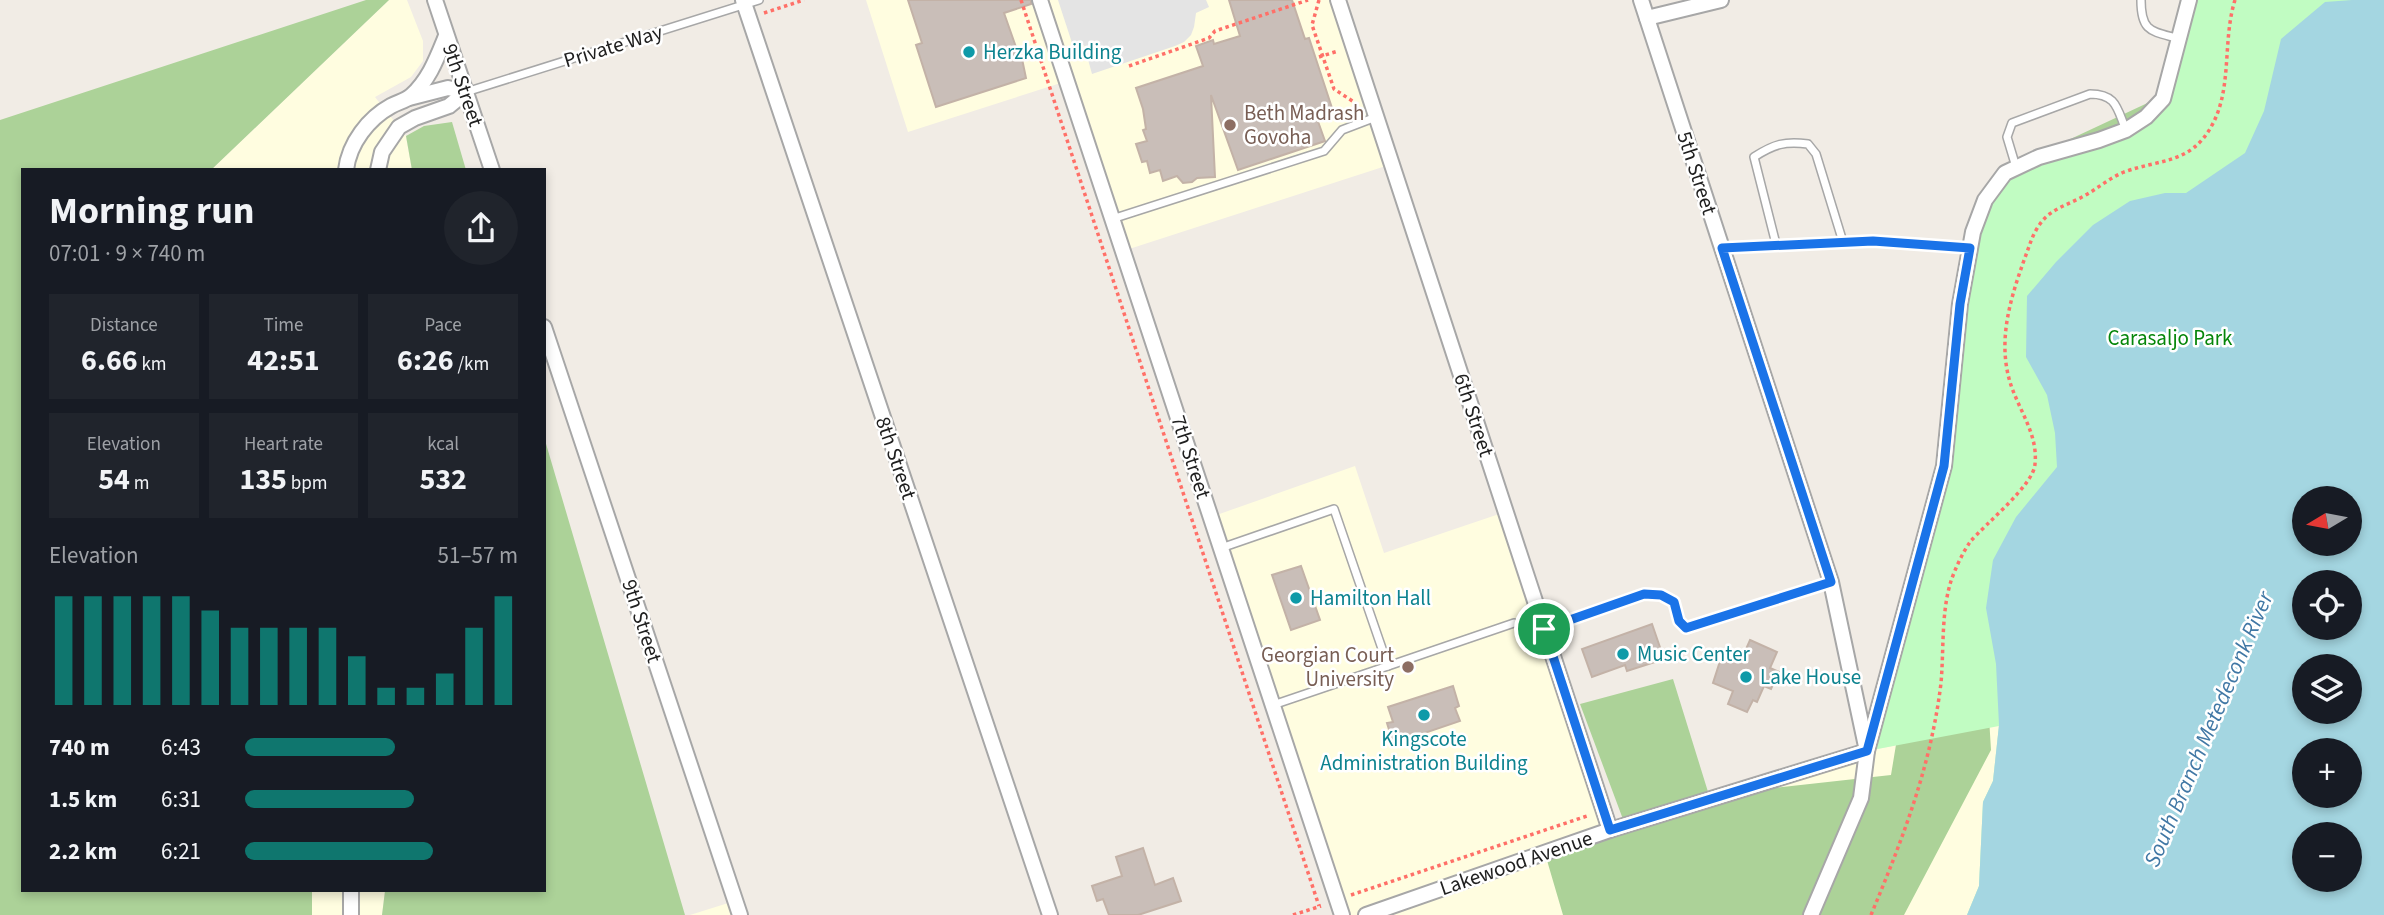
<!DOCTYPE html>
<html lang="en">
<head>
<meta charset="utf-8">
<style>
  :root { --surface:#171b24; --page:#20242c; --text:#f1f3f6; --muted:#9ea1a6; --accent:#0f766e }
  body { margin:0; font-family:"Source Sans 3",sans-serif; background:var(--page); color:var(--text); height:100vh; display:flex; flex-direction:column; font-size:26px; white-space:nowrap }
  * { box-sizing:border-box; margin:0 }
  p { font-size:23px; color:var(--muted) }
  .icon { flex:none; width:38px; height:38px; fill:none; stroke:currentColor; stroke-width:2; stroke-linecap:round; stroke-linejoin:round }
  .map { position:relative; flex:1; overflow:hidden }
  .sheet { position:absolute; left:21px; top:168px; width:525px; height:724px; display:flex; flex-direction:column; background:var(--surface); border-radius:0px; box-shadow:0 4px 10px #0003 }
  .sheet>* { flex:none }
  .needle { width:46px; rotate:260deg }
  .controls { position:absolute; left:2292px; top:486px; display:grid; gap:14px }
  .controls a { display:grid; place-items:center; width:70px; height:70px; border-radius:50%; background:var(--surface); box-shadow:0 4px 10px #0003; font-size:35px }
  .pin { position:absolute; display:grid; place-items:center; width:60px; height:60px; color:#fff; margin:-30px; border:4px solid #fff; border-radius:50%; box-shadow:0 2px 7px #0007 }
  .round { display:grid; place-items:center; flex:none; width:74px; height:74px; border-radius:37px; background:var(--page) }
  .head { display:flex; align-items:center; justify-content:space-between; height:119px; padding:0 28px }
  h1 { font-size:38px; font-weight:700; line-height:52px }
  .stats { display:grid; grid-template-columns:repeat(3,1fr); gap:10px; height:119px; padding:7px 28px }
  .stats div { display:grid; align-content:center; border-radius:0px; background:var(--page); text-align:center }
  .stats b { font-size:30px; font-weight:700 }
  .stats small { font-size:19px; font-weight:400 }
  .stats p { font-size:19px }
  .chart { height:196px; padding:14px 28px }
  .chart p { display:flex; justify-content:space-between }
  .chart svg { width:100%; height:126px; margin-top:7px; stroke:var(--accent); stroke-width:6 }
  ul { padding:0 28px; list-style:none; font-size:23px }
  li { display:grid; grid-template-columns:112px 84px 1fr; align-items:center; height:52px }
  li i { height:18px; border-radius:9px; background:var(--accent) }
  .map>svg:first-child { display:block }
  .education { fill:#fffde0 }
  .forest { fill:#acd298 }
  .park { fill:#c1fcc2; fill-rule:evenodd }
  .parking { fill:#e4e4e4 }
  .water { fill:#a4d6e1; fill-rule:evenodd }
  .building { fill:#c9beb8; stroke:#c3b2a7; stroke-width:2 }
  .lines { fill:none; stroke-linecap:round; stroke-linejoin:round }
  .service-casing { stroke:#a7a7a7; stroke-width:10 }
  .minor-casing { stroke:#a7a7a7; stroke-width:18 }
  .path { stroke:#ff7068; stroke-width:3.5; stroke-dasharray:3.5 3.5; stroke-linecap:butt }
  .service { stroke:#fff; stroke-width:7 }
  .minor { stroke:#fff; stroke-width:14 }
  .route-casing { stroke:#fff; stroke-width:14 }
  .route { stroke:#1a73e8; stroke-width:9 }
  .culture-dot { fill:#0f9aa8; stroke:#fff; stroke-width:2.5 }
  .education-dot { fill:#8d6e63; stroke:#fff; stroke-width:2.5 }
  .labels { text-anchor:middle; stroke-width:5; stroke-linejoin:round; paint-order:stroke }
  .street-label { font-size:21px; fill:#202020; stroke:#fff }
  .culture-label { font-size:21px; fill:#0d838f; stroke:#fff; text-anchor:start }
  .education-label { font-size:21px; fill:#785e54; stroke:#fff; text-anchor:start }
  .park-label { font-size:21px; fill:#05860a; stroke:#fff }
  .water-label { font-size:23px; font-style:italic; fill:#4178a5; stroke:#fff }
</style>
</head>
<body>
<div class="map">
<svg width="2384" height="915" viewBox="0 0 2384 915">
  <rect width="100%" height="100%" fill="#f1ece5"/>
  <g class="education">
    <polygon points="389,0 407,0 423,41 423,61 411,77 375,97 406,136 412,170 211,170"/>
    <polygon points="866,0 1338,0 1392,164 1123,251 1067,81 908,132"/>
    <polygon points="1355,466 1384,553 1505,512 1610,830 1867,751 1999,725 1993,781 1983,802 1979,886 1967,915 1342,915 1211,517"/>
    <polygon points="312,891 385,891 382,915 312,915"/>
    <polygon points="741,899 746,915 690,915"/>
  </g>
  <g class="forest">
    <polygon points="366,0 389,0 211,170 23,170 23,891 312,891 312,915 0,915 0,120"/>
    <polygon points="2291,0 1980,570 1991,750 1904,915 1563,915 1546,857 1627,830 1580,704 1673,679 1709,795 1891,775 1982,224 2013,166 2171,92"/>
    <polygon points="452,122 466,170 412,170 406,136 424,126"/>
    <polygon points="544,437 685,915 382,915 385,891 544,891"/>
  </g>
  <path class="park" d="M2189,0H2384V915H1967L1979,886L1983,802L1993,781L1999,726L1867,751L1944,466L1973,232L2005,173L2099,140L2163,98ZM2305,499H2350V544H2305ZM2305,583H2350V628H2305ZM2305,667H2350V712H2305ZM2305,751H2350V796H2305ZM2305,835H2350V880H2305Z"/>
  <polygon class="parking" points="1058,0 1206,0 1209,7 1196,13 1194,27 1191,35 1184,42 1175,46 1092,74 1084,45 1074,49"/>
  <path class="water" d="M2352,0H2384V915H1967L1979,886L1983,802L1993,781L1999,725L1996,664L1986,608L1993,560L2016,517L2057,467L2055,433L2047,395L2026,357L2027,296L2056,262L2093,225L2130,201L2165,193H2186L2245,153L2264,111L2281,39L2325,2ZM2305,499H2350V544H2305ZM2305,583H2350V628H2305ZM2305,667H2350V712H2305ZM2305,751H2350V796H2305ZM2305,835H2350V880H2305Z"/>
  <g class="building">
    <polygon points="908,0 1031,0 1031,4 1004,13 1017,50 1021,54 1026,78 936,107 916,45 922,43"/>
    <polygon points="1229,0 1292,0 1305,39 1309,38 1332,108 1315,113 1325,141 1238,170 1211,95 1215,177 1197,178 1192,182 1183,183 1177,176 1163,181 1160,170 1150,173 1147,161 1142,162 1136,144 1147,141 1143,130 1146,129 1143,109 1136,88 1203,66 1196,46 1213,40 1214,44 1240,36"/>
    <polygon points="1301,566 1320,620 1291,630 1272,575"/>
    <polygon points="1652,624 1664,659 1627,671 1625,665 1592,677 1582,649"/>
    <polygon points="1750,640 1777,652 1770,668 1779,672 1771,689 1764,686 1757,702 1753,700 1747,712 1728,704 1733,691 1713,683 1723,652 1727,653 1728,650 1743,656"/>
    <polygon points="1453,686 1459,706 1455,708 1460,721 1404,740 1403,736 1392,739 1387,723 1393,722 1388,707"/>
    <polygon points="1143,848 1155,885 1173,878 1181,901 1138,915 1109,915 1103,899 1097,901 1092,886 1122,876 1116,857"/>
  </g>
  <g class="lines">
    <g class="service-casing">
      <g id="service">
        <path d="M2141,0C2141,33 2152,31 2180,39"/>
        <polyline points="466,92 759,0"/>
        <path d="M2016,167L2007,137L2012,123L2090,94C2117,94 2117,109 2126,130"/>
        <polyline points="1112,219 1324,151 1342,130 1376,117"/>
        <path d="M1776,244L1754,157C1774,144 1785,141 1808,144L1816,154L1843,242"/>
        <polyline points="1722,248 1873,241 1970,248"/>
        <polyline points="1221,548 1334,509 1388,666 1514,623"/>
        <polyline points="1545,629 1644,594 1661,595 1674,602 1679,621 1686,628 1831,582"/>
        <polyline points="1273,705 1388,666"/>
      </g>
    </g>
    <g class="minor-casing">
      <g id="minor">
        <polyline points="435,0 492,170"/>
        <polyline points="743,0 1050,915"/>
        <polyline points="1040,0 1342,915"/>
        <polyline points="1338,0 1610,830"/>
        <polyline points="1647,18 1721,0"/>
        <polyline points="409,98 448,88 466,92"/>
        <path d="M346,170C349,143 369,118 391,106C398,102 405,101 411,96C429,80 437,58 446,36"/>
        <polyline points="378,170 382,152 399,127 415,118 449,106 466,92"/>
        <polyline points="544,327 740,915"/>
        <polyline points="351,891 351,915"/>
        <polyline points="1366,915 1610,830 1867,751 1831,582 1641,0"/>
        <polyline points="1811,915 1861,798 1867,751 1944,466 1960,304 1973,232 1985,200 2005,173 2039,157 2099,140 2126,130 2146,117 2163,99 2189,0"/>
      </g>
    </g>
    <g class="path">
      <polyline points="1021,0 1319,906"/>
      <polyline points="1319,0 1312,25 1334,89 1354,102"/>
      <polyline points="764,13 804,0"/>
      <polyline points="1319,57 1338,51"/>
      <polyline points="1129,66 1209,38 1215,31 1308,0"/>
      <polyline points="1351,895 1590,815"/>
      <polyline points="1293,915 1321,906"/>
      <path d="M1871,915C1903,838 1931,766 1941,683C1944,649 1941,613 1951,581C1955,569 1963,552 1970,542C1985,524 2034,485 2035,464C2038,436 2021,413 2012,388C1994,338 2014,288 2031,241C2034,233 2039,224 2045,218C2055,208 2069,204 2082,197C2096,190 2109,178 2124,172C2160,159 2190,164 2211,127C2233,89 2222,41 2235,0"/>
    </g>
    <use href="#service" class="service"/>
    <use href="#minor" class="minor"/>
  </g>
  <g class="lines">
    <g class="route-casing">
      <polygon id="route" points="1873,241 1970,248 1960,304 1944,466 1867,751 1610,830 1544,629 1644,594 1661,595 1674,602 1679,621 1686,628 1831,582 1722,248"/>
    </g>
    <use href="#route" class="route"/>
  </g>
  <g class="culture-dot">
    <circle cx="969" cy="52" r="7"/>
    <circle cx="1296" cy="598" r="7"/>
    <circle cx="1623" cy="654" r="7"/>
    <circle cx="1746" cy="677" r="7"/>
    <circle cx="1424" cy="715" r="7"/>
  </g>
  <g class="education-dot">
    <circle cx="1230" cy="125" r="7"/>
    <circle cx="1408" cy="667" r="7"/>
  </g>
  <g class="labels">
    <g class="street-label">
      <text transform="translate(613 46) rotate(-17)" y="7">Private Way</text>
      <text transform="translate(463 85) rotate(71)" y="7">9th Street</text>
      <text transform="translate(1697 173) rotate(72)" y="7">5th Street</text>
      <text transform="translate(1474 415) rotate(72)" y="7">6th Street</text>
      <text transform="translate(1191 457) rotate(72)" y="7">7th Street</text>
      <text transform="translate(896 458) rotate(71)" y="7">8th Street</text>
      <text transform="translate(642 621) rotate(72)" y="7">9th Street</text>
      <text transform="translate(1516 863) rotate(-19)" y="7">Lakewood Avenue</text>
    </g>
    <g class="culture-label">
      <text x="983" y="59">Herzka Building</text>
      <text x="1310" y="605">Hamilton Hall</text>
      <text x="1637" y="661">Music Center</text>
      <text x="1760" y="684">Lake House</text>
      <text x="1424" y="746" text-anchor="middle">Kingscote<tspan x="1424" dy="24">Administration Building</tspan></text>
    </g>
    <g class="education-label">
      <text x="1244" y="120">Beth Madrash<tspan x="1244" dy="24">Govoha</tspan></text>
      <text x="1394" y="662" text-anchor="end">Georgian Court<tspan x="1394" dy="24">University</tspan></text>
    </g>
    <g class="park-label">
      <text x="2170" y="345">Carasaljo Park</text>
    </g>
    <g class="water-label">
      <text transform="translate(2208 729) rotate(-67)" y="8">South Branch Metedeconk River</text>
    </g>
  </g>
</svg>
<div class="controls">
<a><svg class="needle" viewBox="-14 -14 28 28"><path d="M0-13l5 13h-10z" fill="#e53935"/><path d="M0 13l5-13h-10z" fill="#9ea1a6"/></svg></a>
<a><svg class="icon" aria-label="locate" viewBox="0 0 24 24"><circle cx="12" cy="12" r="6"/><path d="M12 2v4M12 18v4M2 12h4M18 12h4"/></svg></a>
<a><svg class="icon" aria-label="layers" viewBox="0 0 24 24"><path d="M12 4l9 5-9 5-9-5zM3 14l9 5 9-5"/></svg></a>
<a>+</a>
<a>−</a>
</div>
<div class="pin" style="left:1544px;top:629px;background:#1e9e55"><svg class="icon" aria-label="arrive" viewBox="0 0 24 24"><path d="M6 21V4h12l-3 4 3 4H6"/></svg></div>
<section class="sheet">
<div class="head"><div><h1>Morning run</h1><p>07:01 · 9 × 740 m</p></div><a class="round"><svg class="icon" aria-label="share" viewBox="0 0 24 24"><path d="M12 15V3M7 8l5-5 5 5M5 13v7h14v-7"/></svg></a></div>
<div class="stats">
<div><p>Distance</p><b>6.66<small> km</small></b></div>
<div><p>Time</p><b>42:51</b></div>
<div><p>Pace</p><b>6:26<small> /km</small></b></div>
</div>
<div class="stats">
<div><p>Elevation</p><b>54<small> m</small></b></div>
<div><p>Heart rate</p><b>135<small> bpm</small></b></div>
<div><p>kcal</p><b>532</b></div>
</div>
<div class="chart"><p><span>Elevation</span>51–57 m</p>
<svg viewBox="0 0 160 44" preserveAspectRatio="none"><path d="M5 44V6M15 44V6M25 44V6M35 44V6M45 44V6M55 44V11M65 44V17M75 44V17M85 44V17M95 44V17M105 44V27M115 44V38M125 44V38M135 44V33M145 44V17M155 44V6"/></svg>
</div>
<ul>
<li><b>740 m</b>6:43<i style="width:55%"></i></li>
<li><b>1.5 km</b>6:31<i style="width:62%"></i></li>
<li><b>2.2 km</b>6:21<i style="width:69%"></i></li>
</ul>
</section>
</div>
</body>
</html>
